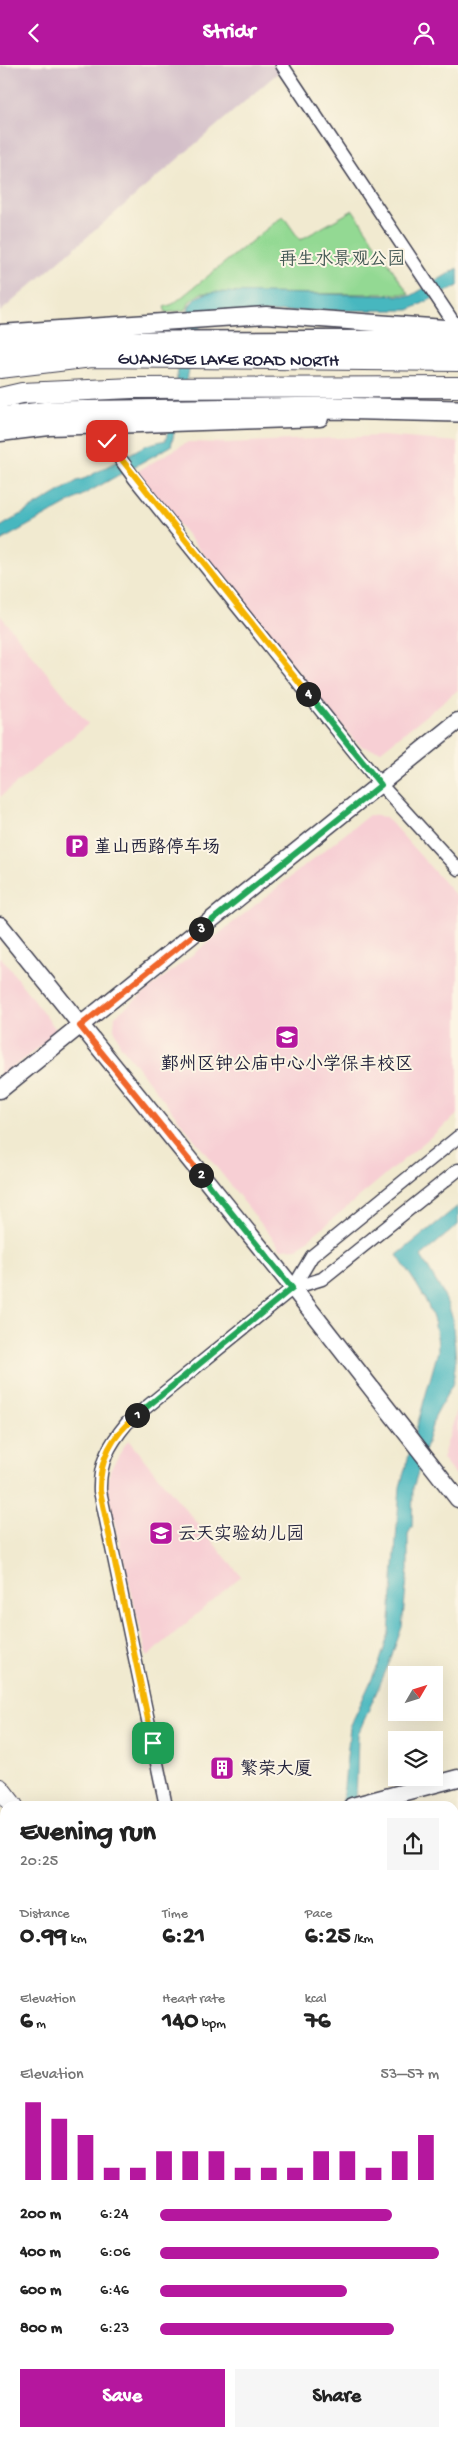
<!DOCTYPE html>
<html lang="en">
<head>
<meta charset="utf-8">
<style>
  :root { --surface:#fff; --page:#f6f6f6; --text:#222; --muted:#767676; --accent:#b5179e }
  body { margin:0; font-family:"Gochi Hand","LXGW WenKai TC",sans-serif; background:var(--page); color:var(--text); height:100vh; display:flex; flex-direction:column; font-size:19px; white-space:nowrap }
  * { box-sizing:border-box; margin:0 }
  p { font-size:16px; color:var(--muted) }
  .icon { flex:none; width:28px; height:28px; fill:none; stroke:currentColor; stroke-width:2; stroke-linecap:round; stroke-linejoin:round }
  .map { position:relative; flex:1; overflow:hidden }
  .sheet { position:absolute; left:0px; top:1736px; width:459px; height:636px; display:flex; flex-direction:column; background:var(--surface); border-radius:15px 15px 0 0; box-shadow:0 5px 20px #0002 }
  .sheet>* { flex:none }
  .needle { width:32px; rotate:51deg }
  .controls { position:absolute; left:388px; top:1601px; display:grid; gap:10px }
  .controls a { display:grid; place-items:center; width:55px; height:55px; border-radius:0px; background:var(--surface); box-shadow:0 5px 20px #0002; font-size:25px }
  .pin { position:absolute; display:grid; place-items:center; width:42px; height:42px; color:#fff; margin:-21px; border-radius:10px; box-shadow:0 2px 8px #0006 }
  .km { position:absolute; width:25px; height:25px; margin:-12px; border-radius:50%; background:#222; color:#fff; font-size:14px; line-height:25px; text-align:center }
  .round { display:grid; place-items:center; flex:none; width:52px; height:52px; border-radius:0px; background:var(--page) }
  .headline { display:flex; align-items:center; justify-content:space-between; height:85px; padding:0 20px }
  h1 { font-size:28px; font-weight:700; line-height:38px }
  .metrics { display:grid; grid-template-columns:repeat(3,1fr); gap:8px; height:85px; padding:5px 20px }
  .metrics div { display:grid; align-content:center }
  .metrics b { font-size:25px; font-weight:700 }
  .metrics small { font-size:14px; font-weight:400 }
  .metrics p { font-size:14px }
  .chart { height:140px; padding:10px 20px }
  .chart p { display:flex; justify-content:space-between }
  .chart svg { width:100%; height:90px; margin-top:5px; stroke:var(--accent); stroke-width:6 }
  .primary-button { display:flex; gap:10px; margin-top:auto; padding:10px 20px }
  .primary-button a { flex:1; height:58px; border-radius:0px; background:var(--accent); color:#fff; font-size:20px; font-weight:700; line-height:58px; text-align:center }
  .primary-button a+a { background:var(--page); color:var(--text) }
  ul { padding:0 20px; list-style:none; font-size:16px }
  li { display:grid; grid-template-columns:80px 60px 1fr; align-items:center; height:38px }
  li i { height:12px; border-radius:6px; background:var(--accent) }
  header { display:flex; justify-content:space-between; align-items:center; height:65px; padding:0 20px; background:var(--accent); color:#fff; font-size:22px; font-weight:700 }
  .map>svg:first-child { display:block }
  .built { fill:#f7cfd4 }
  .industrial { fill:#d2bdc8 }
  .green { fill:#93d993; stroke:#5a7e67 }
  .water { fill:#47b7bf; stroke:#346c7d }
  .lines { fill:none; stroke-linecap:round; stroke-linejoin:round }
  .minor-casing { stroke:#414051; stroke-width:15 }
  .tertiary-casing { stroke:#414051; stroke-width:19 }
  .secondary-casing { stroke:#414051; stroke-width:20 }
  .primary-casing { stroke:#414051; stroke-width:22 }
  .trunk-casing { stroke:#414051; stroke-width:24 }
  .minor { stroke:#fff; stroke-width:12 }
  .tertiary { stroke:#fff; stroke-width:16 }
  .secondary { stroke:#fff; stroke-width:18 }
  .primary { stroke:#fff; stroke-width:20 }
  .trunk { stroke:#fff; stroke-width:21 }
  .split-1-casing { stroke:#fff; stroke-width:10 }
  .split-2-casing { stroke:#fff; stroke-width:10 }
  .split-3-casing { stroke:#fff; stroke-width:10 }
  .split-4-casing { stroke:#fff; stroke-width:10 }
  .split-5-casing { stroke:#fff; stroke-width:10 }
  .split-1 { stroke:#f5b400; stroke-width:6 }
  .split-2 { stroke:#22a559; stroke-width:6 }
  .split-3 { stroke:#f0652b; stroke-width:6 }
  .split-4 { stroke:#22a559; stroke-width:6 }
  .split-5 { stroke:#f5b400; stroke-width:6 }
  .labels { text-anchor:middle; stroke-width:4; stroke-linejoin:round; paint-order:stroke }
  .park-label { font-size:18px; fill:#445955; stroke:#fcf5e5 }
  .street-label { font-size:18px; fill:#22223b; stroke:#fcf5e5 }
  .poi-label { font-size:18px; fill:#22223b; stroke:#fcf5e5; text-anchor:start }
</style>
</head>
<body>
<header><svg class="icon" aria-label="back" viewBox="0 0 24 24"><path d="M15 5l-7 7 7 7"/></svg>Stridr<svg class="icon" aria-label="person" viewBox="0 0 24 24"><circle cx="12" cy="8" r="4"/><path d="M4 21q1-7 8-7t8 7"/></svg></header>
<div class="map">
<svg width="458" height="2372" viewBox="0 0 458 2372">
  <rect width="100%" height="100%" fill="#fcf5e5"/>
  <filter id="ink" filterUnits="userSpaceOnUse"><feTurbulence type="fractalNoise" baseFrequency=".02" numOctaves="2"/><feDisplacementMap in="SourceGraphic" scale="10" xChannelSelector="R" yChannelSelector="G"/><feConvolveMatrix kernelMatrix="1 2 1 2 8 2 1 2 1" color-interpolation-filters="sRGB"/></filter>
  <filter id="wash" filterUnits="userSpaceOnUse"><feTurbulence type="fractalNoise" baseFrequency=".0096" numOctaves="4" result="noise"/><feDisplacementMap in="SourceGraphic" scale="20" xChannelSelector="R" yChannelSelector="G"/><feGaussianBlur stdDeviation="1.12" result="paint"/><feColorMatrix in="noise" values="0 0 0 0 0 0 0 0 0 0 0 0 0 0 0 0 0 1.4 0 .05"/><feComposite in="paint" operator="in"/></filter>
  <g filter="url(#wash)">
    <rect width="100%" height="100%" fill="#f1ead0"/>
    <g class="built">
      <polygon points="381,371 458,377 458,625 381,686 363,682 354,675 136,407 188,377 226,378"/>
      <polygon points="0,550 88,659 0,732"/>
      <polygon points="369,750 386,752 458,833 458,1049 298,1183 281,1184 120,980 114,963 115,951"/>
      <polygon points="0,891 58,967 0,1013"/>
      <polygon points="458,1342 458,1414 442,1394"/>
      <polygon points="128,1375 241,1511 147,1592 107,1425 110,1405"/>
      <polygon points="107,2368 420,2368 423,2372 101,2372"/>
    </g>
    <polygon class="industrial" points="0,0 287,0 0,247"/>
    <polygon class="green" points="353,145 409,229 201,228 190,236 186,245 166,248 164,242 173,239 283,151 300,175"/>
    <g class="water">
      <path d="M458,203V221L409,245L297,246L202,251L171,381L0,476V462L77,416L86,413L146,380L166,375L189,242C195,231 202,229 214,227L411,231Z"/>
      <path d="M458,1141V1160L421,1191L444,1230L452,1251L456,1294L453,1318L435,1351L413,1423L412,1462L408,1469V1504L402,1562L388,1601L358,1669L356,1741H342L350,1662L380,1596L389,1568L400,1422L438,1286C438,1246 418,1222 397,1190Z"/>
    </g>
  </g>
  <g filter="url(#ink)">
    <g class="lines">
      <g class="minor-casing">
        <g id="minor">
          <polyline points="282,0 458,264"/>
          <polyline points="103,360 107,376 135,414 381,720 458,804"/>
          <polyline points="293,1223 322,1214 458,1105"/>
          <path d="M166,1741L100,1426C99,1397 109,1380 127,1358L293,1223L312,1191L458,1072"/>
        </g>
      </g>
      <g class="tertiary-casing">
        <g id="tertiary">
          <polyline points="0,268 266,250 458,264"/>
          <polyline points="0,368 49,362 320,353"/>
          <polyline points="0,860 293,1223 458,1434"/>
          <polyline points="0,1025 458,656"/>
          <polyline points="352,1741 458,1713"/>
          <polyline points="0,1830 5,1829"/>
        </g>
      </g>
      <g class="secondary-casing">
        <g id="secondary">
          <polyline points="0,1723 14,1741"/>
          <polyline points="0,1804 5,1811"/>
          <polyline points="454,2309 458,2314"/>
          <polyline points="448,2368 452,2372"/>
        </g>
      </g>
      <g class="primary-casing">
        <g id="primary">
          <path id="s1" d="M0,303L92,292L458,296"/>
          <polyline points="0,333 22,328 133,323 458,322"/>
          <polyline points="454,2026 458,2023"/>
          <polyline points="454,2060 458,2056"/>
          <polyline points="33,2372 39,2368"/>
          <polyline points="67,2372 72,2368"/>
        </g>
      </g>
      <g class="trunk-casing">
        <g id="trunk">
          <polyline points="0,283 73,278 157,277 458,276"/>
          <polyline points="0,353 49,347 330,343 458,346"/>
        </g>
      </g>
      <use href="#minor" class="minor"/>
      <use href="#tertiary" class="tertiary"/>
      <use href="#secondary" class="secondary"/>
      <use href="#primary" class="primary"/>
      <use href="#trunk" class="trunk"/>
    </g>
  </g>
  <g class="lines" filter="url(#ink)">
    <g class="split-1-casing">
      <path id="split-1" d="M137,1350C112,1371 99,1394 100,1426L153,1678"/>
    </g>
    <g class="split-2-casing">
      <polyline id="split-2" points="137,1350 292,1223 201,1110"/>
    </g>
    <g class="split-3-casing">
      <polyline id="split-3" points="201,1110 80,961 201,864"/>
    </g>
    <g class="split-4-casing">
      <polyline id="split-4" points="201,864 381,720 308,629"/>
    </g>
    <g class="split-5-casing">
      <polyline id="split-5" points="107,376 308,629"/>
    </g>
    <use href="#split-1" class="split-1"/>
    <use href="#split-2" class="split-2"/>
    <use href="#split-3" class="split-3"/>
    <use href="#split-4" class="split-4"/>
    <use href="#split-5" class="split-5"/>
  </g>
  <defs>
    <g id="parking-square" transform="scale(1.25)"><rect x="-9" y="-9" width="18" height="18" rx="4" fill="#b5179e" stroke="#fcf5e5"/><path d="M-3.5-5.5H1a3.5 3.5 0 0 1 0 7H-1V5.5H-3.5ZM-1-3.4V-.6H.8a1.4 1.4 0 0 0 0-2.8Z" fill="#fff"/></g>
    <g id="school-square" transform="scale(1.25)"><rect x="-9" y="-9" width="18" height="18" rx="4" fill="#b5179e" stroke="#fcf5e5"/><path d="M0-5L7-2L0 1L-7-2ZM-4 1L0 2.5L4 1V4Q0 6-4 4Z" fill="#fff"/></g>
    <g id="building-square" transform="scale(1.25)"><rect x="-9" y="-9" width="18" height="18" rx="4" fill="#b5179e" stroke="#fcf5e5"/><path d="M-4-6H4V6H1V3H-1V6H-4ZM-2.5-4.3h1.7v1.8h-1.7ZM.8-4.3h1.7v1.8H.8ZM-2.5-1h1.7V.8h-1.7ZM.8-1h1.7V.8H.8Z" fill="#fff"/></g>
  </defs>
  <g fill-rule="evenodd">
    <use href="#parking-square" x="77" y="781"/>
    <use href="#school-square" x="287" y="972"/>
    <use href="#school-square" x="161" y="1468"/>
    <use href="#building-square" x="222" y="1703"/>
  </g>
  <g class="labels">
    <g class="park-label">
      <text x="342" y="199">再生水景观公园</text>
    </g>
    <g class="street-label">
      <text dy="6" stroke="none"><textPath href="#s1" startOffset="229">GUANGDE LAKE ROAD NORTH</textPath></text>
    </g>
    <g class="poi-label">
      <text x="94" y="787">堇山西路停车场</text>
      <text x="287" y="1004" text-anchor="middle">鄞州区钟公庙中心小学保丰校区</text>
      <text x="178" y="1474">云天实验幼儿园</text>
      <text x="240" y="1709">繁荣大厦</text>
    </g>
  </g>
</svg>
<div class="controls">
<a><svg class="needle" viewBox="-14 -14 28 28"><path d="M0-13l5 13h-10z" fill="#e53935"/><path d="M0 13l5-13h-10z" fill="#767676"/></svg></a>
<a><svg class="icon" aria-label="layers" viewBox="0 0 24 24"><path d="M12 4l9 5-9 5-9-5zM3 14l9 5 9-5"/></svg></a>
</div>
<div class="pin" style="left:153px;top:1678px;background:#1e9e55"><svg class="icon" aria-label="arrive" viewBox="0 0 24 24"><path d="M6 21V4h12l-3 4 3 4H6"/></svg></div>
<div class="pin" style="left:107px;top:376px;background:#d93025"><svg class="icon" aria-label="check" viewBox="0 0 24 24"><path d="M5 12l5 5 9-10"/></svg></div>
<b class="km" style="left:137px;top:1350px">1</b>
<b class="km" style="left:201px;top:1110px">2</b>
<b class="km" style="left:201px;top:864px">3</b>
<b class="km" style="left:308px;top:629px">4</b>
<section class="sheet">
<div class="headline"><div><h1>Evening run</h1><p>20:25</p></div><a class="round"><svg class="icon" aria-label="share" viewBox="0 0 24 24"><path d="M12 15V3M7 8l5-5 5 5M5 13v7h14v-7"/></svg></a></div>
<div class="metrics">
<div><p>Distance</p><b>0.99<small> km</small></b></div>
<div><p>Time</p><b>6:21</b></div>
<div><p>Pace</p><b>6:25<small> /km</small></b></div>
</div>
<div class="metrics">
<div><p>Elevation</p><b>6<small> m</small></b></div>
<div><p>Heart rate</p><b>140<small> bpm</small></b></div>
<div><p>kcal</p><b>76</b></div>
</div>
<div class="chart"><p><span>Elevation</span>53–57 m</p>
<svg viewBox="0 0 160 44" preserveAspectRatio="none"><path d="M5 44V6M15 44V14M25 44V22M35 44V38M45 44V38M55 44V30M65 44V30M75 44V30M85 44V38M95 44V38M105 44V38M115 44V30M125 44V30M135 44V38M145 44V30M155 44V22"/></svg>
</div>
<ul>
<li><b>200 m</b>6:24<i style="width:83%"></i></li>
<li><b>400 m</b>6:06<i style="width:100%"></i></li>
<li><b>600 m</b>6:46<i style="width:67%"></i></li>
<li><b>800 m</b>6:23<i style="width:84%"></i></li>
</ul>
<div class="primary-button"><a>Save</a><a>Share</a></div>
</section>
</div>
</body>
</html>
